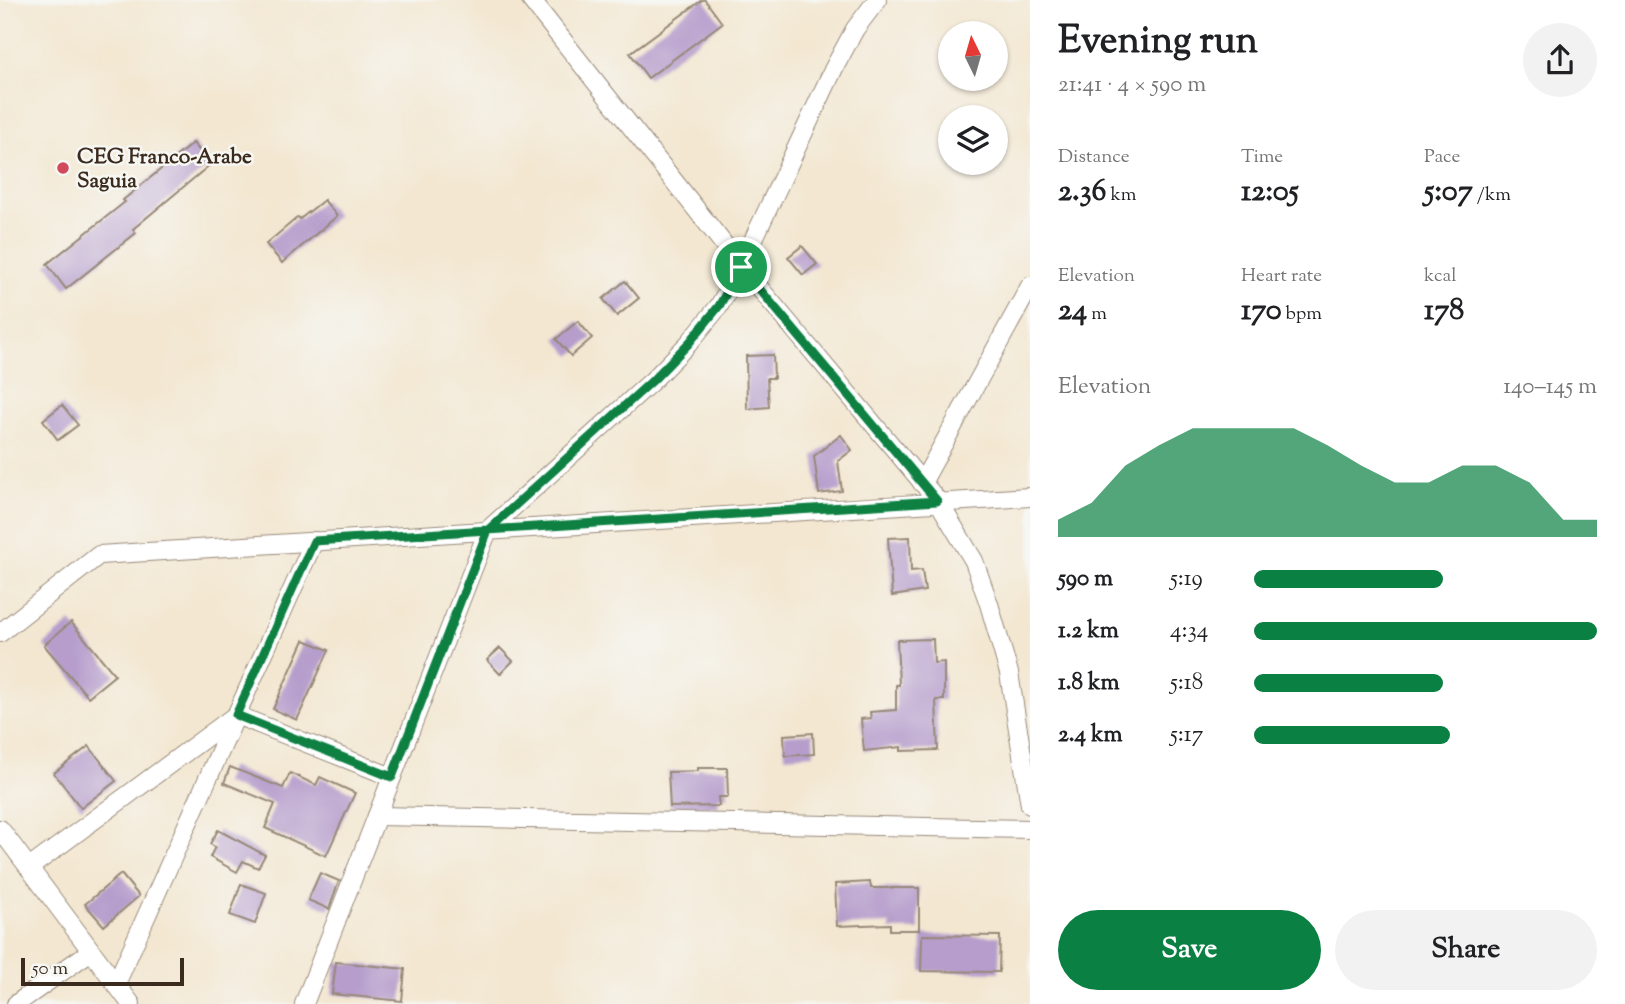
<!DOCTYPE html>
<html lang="en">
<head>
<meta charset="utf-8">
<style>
  :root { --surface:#fff; --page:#f2f2f2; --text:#202124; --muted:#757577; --accent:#0b8043 }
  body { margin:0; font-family:"Sorts Mill Goudy",serif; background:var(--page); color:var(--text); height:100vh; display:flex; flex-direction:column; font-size:26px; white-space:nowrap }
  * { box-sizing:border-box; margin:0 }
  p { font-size:23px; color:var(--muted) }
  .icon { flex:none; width:38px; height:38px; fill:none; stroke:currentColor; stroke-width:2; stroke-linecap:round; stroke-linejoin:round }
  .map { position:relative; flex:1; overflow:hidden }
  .drawer { display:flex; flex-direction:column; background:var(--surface); width:595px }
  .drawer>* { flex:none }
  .needle { width:46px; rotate:355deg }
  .controls { position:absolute; left:938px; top:21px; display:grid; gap:14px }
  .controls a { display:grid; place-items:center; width:70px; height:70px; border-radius:50%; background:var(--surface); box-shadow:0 2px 5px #0004; font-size:35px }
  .scale { position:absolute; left:21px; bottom:18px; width:163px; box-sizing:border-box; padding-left:7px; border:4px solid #3b2a1e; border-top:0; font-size:19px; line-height:24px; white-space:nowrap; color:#3b2a1e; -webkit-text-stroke:5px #f6f6f2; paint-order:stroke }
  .pin { position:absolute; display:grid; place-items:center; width:60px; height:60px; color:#fff; margin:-30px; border:4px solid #fff; border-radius:50%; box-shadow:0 2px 7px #0007 }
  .round { display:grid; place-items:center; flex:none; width:74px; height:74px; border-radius:37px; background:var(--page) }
  .overview { display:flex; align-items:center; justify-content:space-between; height:119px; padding:0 28px }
  h1 { font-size:38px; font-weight:700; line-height:52px }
  .figures { display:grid; grid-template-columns:repeat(3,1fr); gap:10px; height:119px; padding:7px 28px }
  .figures div { display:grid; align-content:center }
  .figures b { font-size:30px; font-weight:700 }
  .figures small { font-size:19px; font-weight:400 }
  .figures p { font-size:19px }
  .chart { height:196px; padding:14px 28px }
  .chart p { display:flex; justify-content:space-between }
  .chart svg { width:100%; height:126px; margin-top:7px; fill:var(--accent); opacity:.7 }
  .primary-button { display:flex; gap:14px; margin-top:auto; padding:14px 28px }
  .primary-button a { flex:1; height:80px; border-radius:42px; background:var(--accent); color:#fff; font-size:28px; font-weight:700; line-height:80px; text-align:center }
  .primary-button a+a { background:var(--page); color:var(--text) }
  ul { padding:0 28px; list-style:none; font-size:23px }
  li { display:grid; grid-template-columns:112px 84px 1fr; align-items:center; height:52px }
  li i { height:18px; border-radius:9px; background:var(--accent) }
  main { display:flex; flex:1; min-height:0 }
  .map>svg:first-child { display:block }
  .building { fill:#b69dcc }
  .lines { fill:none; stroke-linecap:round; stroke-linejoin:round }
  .minor-casing { stroke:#978878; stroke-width:20 }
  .minor { stroke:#fff; stroke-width:18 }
  .route-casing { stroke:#fff; stroke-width:14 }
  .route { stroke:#0b8043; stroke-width:9 }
  .poi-dot { fill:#d1495b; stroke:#f6f6f2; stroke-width:2.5 }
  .labels { text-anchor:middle; stroke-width:5; stroke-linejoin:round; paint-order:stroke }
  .poi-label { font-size:21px; font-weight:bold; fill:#3b2a1e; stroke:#f6f6f2; text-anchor:start }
</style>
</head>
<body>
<main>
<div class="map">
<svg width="1030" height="1004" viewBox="0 0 1030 1004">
  <rect width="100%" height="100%" fill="#f6f6f2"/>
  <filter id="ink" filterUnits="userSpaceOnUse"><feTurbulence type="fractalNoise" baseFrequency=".0143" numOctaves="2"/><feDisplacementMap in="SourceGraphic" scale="14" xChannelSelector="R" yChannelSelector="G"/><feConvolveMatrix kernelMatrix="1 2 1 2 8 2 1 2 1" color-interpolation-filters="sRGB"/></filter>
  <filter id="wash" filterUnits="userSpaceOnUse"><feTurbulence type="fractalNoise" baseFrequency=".00686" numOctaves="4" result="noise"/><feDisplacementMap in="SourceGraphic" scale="28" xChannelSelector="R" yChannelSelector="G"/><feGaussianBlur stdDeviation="1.57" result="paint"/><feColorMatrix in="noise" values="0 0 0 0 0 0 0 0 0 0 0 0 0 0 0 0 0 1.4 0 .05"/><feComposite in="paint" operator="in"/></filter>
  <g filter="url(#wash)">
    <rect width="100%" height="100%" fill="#f3e7d1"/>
    <g id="blocks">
      <g class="building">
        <polygon points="702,0 705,0 722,23 648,78 630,53"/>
        <polygon points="193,143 211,164 133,229 136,233 66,289 47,264 125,202 123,200"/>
        <polygon points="324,200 337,216 282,263 266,244 298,217 300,219"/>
        <polygon points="802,246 817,264 803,275 788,257"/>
        <polygon points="625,281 639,298 617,316 603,299"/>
        <polygon points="578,321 592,338 571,356 556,339"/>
        <polygon points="773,355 774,378 767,378 769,407 747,409 746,356"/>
        <polygon points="62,405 78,425 58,440 43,420"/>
        <polygon points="841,435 852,450 838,461 842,491 819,494 814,456"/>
        <polygon points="910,537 911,571 922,570 925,591 892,596 888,538"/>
        <polygon points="71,622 115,675 88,697 44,645"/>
        <polygon points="933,639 934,663 944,662 944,700 936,700 938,750 901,751 901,747 864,751 861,719 871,718 870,712 896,710 896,685 899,685 897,640"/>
        <polygon points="304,640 329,650 297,720 273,709"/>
        <polygon points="500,648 513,661 500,674 487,660"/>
        <polygon points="813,733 814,754 785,756 784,735"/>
        <polygon points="89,746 116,781 81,808 54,773"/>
        <polygon points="230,767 283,788 290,773 316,785 320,777 355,793 326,856 265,828 275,804 224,783"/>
        <polygon points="698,768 727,768 728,797 718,797 719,806 670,807 668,772 698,771"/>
        <polygon points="218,830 265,855 258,868 243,861 237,872 210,857 215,847 210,844"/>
        <polygon points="320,873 339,881 329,909 308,900"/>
        <polygon points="121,874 139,896 104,926 85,904"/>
        <polygon points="870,882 871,888 919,888 919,930 890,930 890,924 837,926 835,884"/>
        <polygon points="241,884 266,893 255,924 230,915"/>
        <polygon points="922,935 1000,936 999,972 921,971"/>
        <polygon points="336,962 405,969 402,1001 332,994"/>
      </g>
    </g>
  </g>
  <g filter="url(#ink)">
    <use href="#blocks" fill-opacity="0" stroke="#978878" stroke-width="2"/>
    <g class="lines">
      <g class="minor-casing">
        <g id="minor">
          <polyline points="531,0 741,266 938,501 974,561 989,604 1009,673 1030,805"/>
          <polyline points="922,483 1030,286"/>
          <polyline points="0,633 99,555 1030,497"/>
          <polyline points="377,816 1030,829"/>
          <polyline points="0,829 131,1004"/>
          <polyline points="29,868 236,715 392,777"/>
          <polyline points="116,984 314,541"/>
          <polyline points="16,1004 91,951"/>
          <polyline points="304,1004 488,530 652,381 689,343 719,306 741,266 834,68 855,29 877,0"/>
        </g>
      </g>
      <use href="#minor" class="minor"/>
    </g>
  </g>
  <g class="lines" filter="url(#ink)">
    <g class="route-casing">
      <polyline id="route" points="741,267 719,306 689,343 652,381 488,530 314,541 236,715 392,777 488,530 937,501 741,267"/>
    </g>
    <use href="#route" class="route"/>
  </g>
  <circle class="poi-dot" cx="63" cy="168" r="7"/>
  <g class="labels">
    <g class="poi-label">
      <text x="77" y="163">CEG Franco-Arabe<tspan x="77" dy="24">Saguia</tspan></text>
    </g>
  </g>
</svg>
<div class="controls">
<a><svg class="needle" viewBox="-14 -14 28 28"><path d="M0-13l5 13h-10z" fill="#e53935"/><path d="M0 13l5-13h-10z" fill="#757577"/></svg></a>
<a><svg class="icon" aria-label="layers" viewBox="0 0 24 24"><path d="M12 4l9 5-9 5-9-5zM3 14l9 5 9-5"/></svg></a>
</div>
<div class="scale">50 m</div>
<div class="pin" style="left:741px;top:267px;background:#1e9e55"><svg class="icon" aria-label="arrive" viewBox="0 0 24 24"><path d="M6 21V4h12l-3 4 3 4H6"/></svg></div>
</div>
<section class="drawer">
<div class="overview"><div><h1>Evening run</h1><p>21:41 · 4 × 590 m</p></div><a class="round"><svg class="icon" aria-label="share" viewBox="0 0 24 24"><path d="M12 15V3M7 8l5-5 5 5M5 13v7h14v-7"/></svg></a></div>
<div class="figures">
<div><p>Distance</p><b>2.36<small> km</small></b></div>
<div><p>Time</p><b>12:05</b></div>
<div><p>Pace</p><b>5:07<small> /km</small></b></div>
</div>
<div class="figures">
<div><p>Elevation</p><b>24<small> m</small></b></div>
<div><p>Heart rate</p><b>170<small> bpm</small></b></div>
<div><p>kcal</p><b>178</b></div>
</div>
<div class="chart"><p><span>Elevation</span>140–145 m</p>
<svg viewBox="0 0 160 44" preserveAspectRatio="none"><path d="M0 44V38L10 32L20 19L30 12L40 6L50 6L60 6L70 6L80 12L90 19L100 25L110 25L120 19L130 19L140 25L150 38L160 38V44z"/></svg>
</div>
<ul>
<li><b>590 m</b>5:19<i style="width:55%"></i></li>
<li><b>1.2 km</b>4:34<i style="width:100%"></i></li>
<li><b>1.8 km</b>5:18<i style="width:55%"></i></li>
<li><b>2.4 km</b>5:17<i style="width:57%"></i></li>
</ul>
<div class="primary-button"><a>Save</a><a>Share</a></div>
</section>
</main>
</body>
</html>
